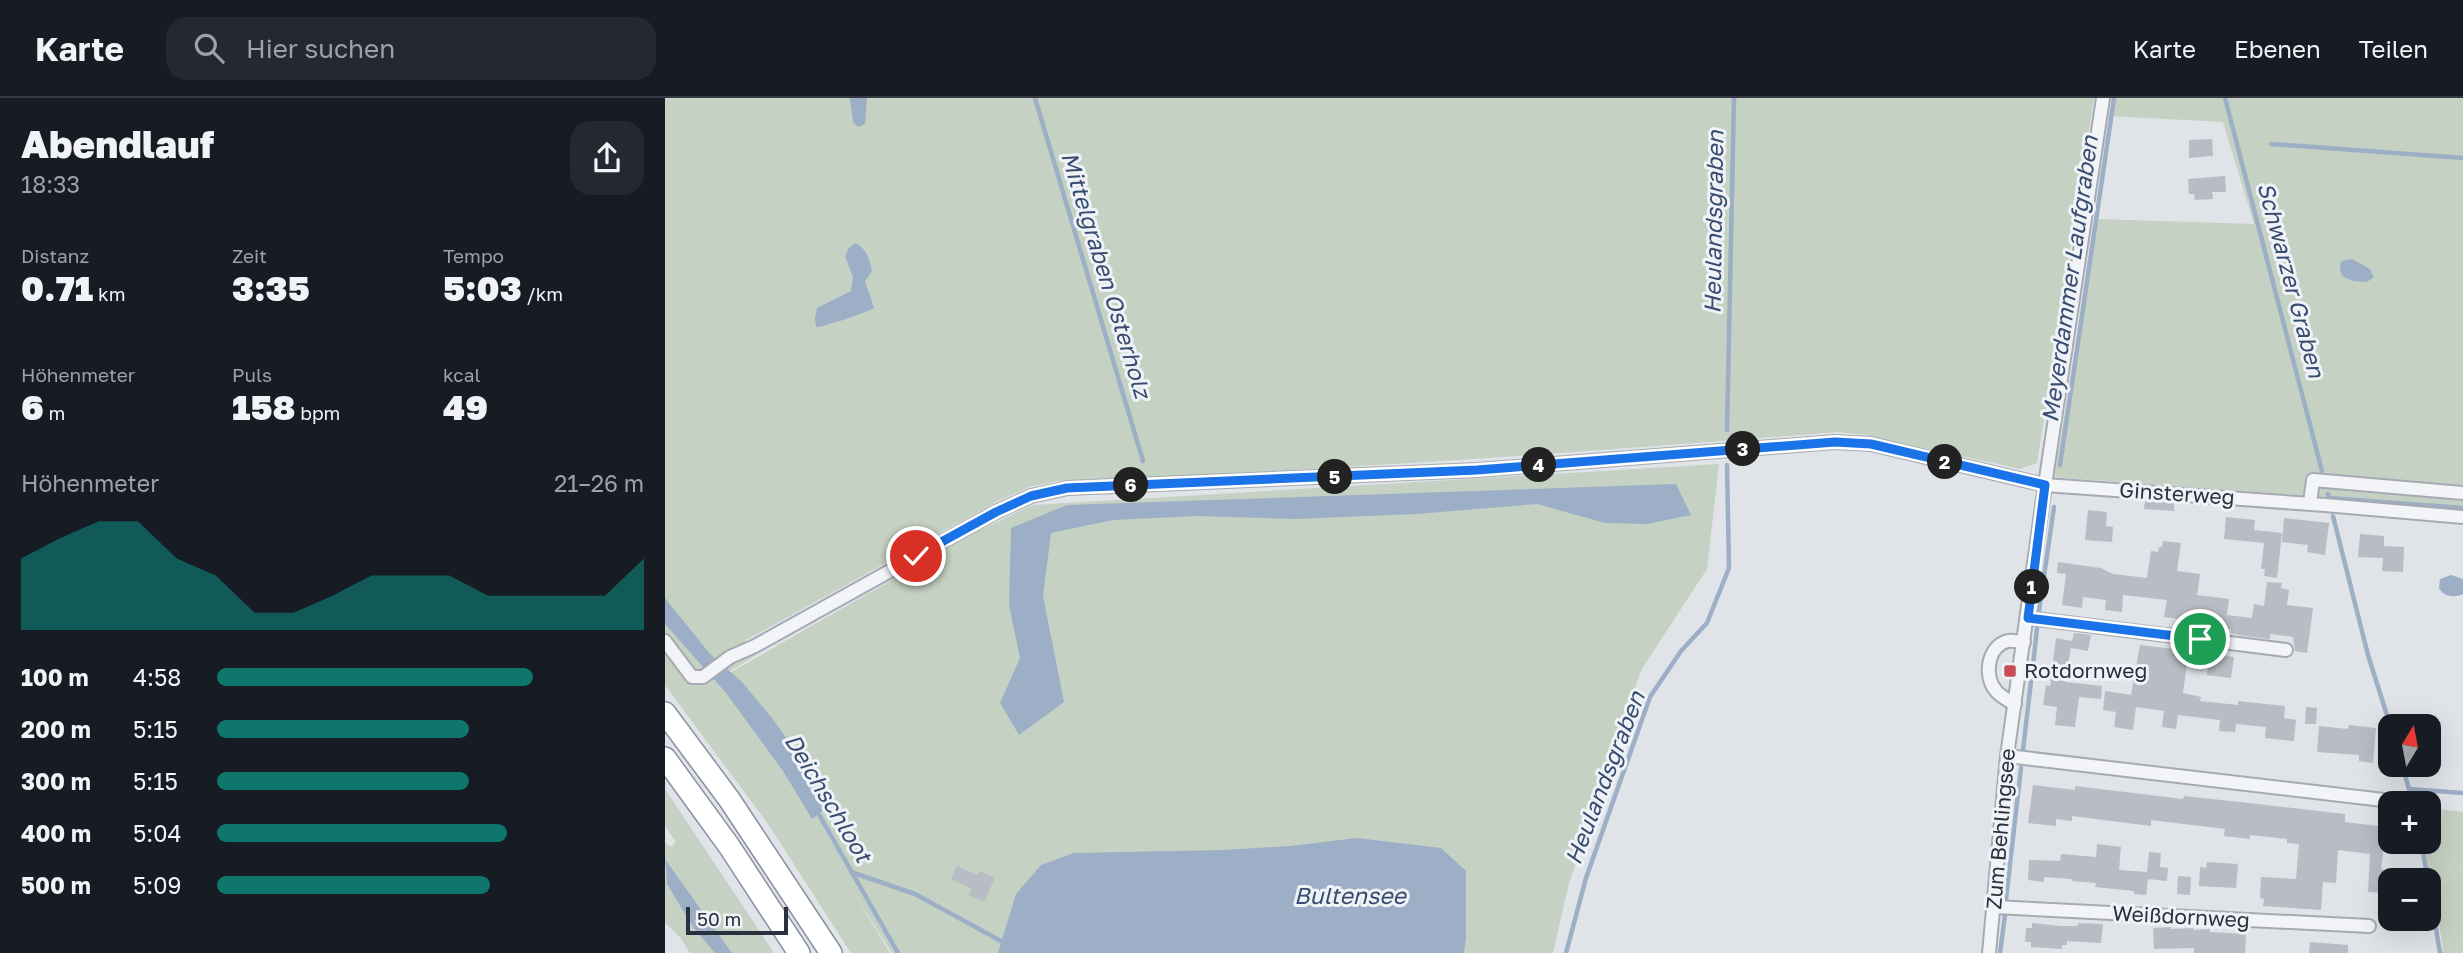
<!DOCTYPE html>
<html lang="de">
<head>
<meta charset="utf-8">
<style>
  :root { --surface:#171b24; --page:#242831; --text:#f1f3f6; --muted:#9ea1a6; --line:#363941; --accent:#0f766e }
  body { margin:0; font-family:"Golos Text",sans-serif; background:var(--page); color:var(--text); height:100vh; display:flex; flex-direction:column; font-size:26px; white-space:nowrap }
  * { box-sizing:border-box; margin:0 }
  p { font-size:23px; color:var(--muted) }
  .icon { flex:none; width:38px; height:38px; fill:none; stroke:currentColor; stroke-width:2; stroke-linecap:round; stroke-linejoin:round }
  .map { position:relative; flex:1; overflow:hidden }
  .side { display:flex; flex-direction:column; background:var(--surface); width:665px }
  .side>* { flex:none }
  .needle { width:46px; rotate:10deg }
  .fabs { position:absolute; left:1713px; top:616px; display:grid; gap:14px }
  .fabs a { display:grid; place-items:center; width:63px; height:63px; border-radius:14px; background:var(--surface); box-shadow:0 7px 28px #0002; font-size:35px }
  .scale { position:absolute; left:21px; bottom:18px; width:102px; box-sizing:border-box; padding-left:7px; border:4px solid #2a303e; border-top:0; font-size:19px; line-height:24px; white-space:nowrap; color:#2a303e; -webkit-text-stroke:5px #eff2f6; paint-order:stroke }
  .pin { position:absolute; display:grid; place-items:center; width:60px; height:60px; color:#fff; margin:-30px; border:4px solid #fff; border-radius:50%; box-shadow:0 2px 7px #0007 }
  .km { position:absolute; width:35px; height:35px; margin:-18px; border-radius:50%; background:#222; color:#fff; font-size:19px; line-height:35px; text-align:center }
  .round { display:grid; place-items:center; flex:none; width:74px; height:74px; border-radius:21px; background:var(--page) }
  .headline { display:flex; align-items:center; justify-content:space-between; height:119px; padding:0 21px }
  h1 { font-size:38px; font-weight:800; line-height:52px }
  .stats { display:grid; grid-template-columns:repeat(3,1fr); gap:10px; height:119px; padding:7px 21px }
  .stats div { display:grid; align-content:center }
  .stats b { font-size:35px; font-weight:800 }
  .stats small { font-size:19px; font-weight:400 }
  .stats p { font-size:19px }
  .chart { height:196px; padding:14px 21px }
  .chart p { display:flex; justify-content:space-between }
  .chart svg { width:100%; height:126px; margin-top:7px; fill:var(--accent); opacity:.7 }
  ul { padding:0 21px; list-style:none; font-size:23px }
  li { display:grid; grid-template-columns:112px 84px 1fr; align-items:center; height:52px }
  li i { height:18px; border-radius:9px; background:var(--accent) }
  header { display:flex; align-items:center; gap:42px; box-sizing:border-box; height:98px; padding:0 35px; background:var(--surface); border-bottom:2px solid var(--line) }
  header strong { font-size:33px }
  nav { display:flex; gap:38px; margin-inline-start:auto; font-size:24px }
  .search { width:490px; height:63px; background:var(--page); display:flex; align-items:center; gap:18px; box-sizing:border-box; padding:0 24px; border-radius:21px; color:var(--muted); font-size:26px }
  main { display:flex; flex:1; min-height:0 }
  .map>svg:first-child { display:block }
  .green { fill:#c5d1c2 }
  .water { fill:#9dafc6 }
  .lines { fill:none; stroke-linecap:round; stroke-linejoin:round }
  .stream { stroke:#9dafc6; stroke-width:4.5 }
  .building { fill:#b8bcc4 }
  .minor-casing { stroke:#a6aab2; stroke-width:16 }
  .motorway-casing { stroke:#89909e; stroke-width:24 }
  .minor { stroke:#f3f4f7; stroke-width:12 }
  .motorway { stroke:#fff; stroke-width:21 }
  .route-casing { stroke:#fff; stroke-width:14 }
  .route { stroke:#1a73e8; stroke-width:9 }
  .poi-dot { fill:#c54e59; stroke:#eff2f6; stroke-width:2.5 }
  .labels { text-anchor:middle; stroke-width:6; stroke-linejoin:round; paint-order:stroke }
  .street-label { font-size:21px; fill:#2a303e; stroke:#eff2f6 }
  .poi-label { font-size:21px; fill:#2a303e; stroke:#eff2f6; text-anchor:start }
  .water-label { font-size:23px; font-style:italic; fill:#374d6f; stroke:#eff2f6 }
</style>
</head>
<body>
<header>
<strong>Karte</strong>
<div class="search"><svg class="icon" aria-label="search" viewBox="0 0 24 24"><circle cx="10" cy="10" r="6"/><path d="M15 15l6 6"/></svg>Hier suchen</div>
<nav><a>Karte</a><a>Ebenen</a><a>Teilen</a></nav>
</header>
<main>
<section class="side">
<div class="headline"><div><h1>Abendlauf</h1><p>18:33</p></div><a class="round"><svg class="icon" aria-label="share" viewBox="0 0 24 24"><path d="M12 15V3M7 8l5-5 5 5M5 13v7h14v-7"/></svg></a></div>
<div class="stats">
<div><p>Distanz</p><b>0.71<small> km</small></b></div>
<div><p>Zeit</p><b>3:35</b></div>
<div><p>Tempo</p><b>5:03<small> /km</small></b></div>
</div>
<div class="stats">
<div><p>Höhenmeter</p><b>6<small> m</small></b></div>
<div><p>Puls</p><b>158<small> bpm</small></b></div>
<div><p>kcal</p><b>49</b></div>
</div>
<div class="chart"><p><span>Höhenmeter</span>21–26 m</p>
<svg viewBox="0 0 160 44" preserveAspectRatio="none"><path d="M0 44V19L10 12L20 6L30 6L40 19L50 25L60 38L70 38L80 32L90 25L100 25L110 25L120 32L130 32L140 32L150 32L160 19V44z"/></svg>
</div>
<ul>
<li><b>100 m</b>4:58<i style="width:74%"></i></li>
<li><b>200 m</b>5:15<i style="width:59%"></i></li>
<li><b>300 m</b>5:15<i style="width:59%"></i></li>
<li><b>400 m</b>5:04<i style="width:68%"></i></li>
<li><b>500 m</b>5:09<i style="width:64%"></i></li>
</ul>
</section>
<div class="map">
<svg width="1798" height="855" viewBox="0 0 1798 855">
  <rect width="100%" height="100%" fill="#e0e3e8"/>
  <g class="green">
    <path d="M0,0H1429L1372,365L1355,371L1201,337L1172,334C913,355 653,373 393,383L364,389L335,402L81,542L91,557L38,590L311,434L368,407L1054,366L1042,471L978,569L948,645L937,691L904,785L888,855H227L189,795L225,855H186L103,726L0,587Z"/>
    <polygon points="1447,0 1798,0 1798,394 1647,381 1644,398 1389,379 1432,121 1589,126 1558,24 1445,18"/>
    <polygon points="1648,383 1798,396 1798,410 1647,398"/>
    <polygon points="0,691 109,855 67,855 0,761 0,744 6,749 11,744 0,728"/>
    <polygon points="1764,710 1798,714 1798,855 1777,855 1778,848 1758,744 1764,744"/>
    <polygon points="0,775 49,852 50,855 25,855 15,839 0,825"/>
  </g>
  <g class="water">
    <polygon points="185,0 202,0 200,26 193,29 188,24"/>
    <path d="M191,145C202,152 204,160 207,173L200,183L209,210C200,215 159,229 151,229L150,220L152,210L186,193L188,179L180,158L184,150Z"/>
    <polygon points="1687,161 1705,171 1709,179 1702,184 1688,183 1677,178 1675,170 1676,163"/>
    <polygon points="1011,386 1026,417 982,426 940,425 872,406 751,416 630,421 532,418 448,422 386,435 378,498 399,604 354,637 335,605 355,560 344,507 346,430 402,407"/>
    <path d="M1786,477L1798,481V496C1789,500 1779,499 1774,490L1775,481Z"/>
    <polygon points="0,500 45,556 76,583 107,620 150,680 164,708 147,721 118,673 61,595 0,526"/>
    <polygon points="692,740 776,750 801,773 801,840 799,855 333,855 351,796 376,767 409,755 558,752 625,748"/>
    <polygon points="0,761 67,855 50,855 28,829 2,786"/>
  </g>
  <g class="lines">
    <g class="stream">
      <polyline points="370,0 478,363"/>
      <polyline points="1560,0 1657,373"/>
      <polyline points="1606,46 1798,60"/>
      <polyline points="1062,332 1069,0"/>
      <polyline points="1395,367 1449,0"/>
      <polyline points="1663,396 1664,400 1798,410"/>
      <polyline points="1668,418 1703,557 1726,630"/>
      <polyline points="1374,513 1389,409"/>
      <polyline points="1368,568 1372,530"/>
      <polyline points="1358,652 1366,583"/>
      <polyline points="1737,667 1744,691 1798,695"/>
      <polyline points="152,713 233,855"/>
      <polyline points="1756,744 1763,782"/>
      <polyline points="186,774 250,796 336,843"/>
      <polyline points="1764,788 1775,855"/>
      <polyline points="1341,801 1356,670"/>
      <polyline points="901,855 921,780 985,599 1016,553 1042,525 1064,470 1062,367"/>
      <polyline points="1335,855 1340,817"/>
    </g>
  </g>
  <g class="building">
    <polygon points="1547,41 1548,58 1524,60 1524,42"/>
    <polygon points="1560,78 1561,94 1547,94 1548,101 1530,102 1529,96 1524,96 1523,81"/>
    <polygon points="1480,403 1509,405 1509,413 1479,411"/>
    <polygon points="1423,412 1442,414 1441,428 1448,429 1447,444 1420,442"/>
    <polygon points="1561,419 1590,422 1589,432 1617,435 1612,480 1599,478 1600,471 1596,471 1599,445 1559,441"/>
    <polygon points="1619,420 1664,425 1660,457 1642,454 1643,447 1617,444"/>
    <polygon points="1695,436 1719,438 1719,448 1739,449 1738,474 1717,473 1718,460 1693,459"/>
    <polygon points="1498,443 1516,445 1512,473 1535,476 1532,497 1564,501 1562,517 1587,520 1589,506 1599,508 1602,484 1617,485 1616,490 1624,492 1622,507 1648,510 1642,555 1630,553 1628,539 1605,536 1605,541 1578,538 1566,535 1566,531 1515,525 1515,521 1499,519 1502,502 1458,497 1457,514 1440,512 1441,502 1418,499 1417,510 1397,507 1401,476 1392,475 1393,464 1436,470 1448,476 1482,480 1486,453 1493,454 1494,449 1497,449"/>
    <polygon points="1409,535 1426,537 1423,553 1406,550 1400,584 1437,588 1436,601 1414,599 1410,629 1390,627 1392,609 1378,607 1381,587 1385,588 1391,540 1407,543"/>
    <polygon points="1475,547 1509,551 1508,555 1523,557 1518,595 1536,599 1535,603 1573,607 1573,603 1620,608 1619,620 1631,622 1629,643 1600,640 1601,629 1571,626 1570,634 1554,633 1555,622 1513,617 1511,631 1497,629 1499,613 1471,609 1468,632 1449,629 1451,614 1438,612 1440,593 1466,597"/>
    <polygon points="1544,556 1569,559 1566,580 1542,577"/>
    <polygon points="1641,609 1652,610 1651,626 1640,626"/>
    <polygon points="1684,627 1711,630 1708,665 1694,663 1694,657 1652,654 1654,628 1683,631"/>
    <polygon points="1368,687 1410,692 1410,688 1518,701 1519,698 1584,705 1680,716 1680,724 1721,729 1716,771 1718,771 1717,795 1703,794 1705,756 1673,752 1671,785 1658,784 1656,812 1598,808 1599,801 1595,800 1596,779 1631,781 1634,746 1622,745 1622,741 1585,737 1585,741 1559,738 1560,731 1486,722 1486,728 1407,718 1407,723 1391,721 1391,728 1363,725"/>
    <polygon points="1432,746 1456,749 1454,772 1482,774 1484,754 1496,755 1495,769 1503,770 1502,783 1483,781 1481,797 1469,796 1469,793 1430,789 1431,785 1407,783 1407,781 1379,779 1379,784 1363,782 1364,762 1395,763 1396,756 1431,759"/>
    <polygon points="1542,764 1573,766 1571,790 1534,788 1535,769 1541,770"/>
    <polygon points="292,768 313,777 315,773 330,780 319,804 304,797 307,791 286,781"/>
    <polygon points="1513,778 1526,779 1525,797 1512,796"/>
    <polygon points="1367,825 1396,828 1413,828 1413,825 1438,826 1436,845 1402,843 1402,847 1397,847 1397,851 1366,849 1366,844 1360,844 1361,830 1367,830"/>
    <polygon points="1506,829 1506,831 1528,830 1528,832 1545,831 1545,834 1581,836 1580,855 1529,855 1529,850 1489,851 1488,830"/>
    <polygon points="1645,844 1683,847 1683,855 1644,855"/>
  </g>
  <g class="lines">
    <g class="minor-casing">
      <g id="minor">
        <polyline points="1645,405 1648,382 1798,395"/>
        <polyline points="1363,520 1621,552"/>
        <polyline points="0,543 27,579 38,579 65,559 90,548 331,414 366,398 403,390 812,372 1170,344 1206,346 1380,387 1660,407 1798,419"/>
        <path d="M1350,606C1344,603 1337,599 1332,594C1318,580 1322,548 1343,543C1347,542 1354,544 1359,544"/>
        <polyline points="1342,658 1744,705"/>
        <polyline points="1329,809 1704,828"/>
        <polyline points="1324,855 1342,658 1380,387 1438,0"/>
      </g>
    </g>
    <g class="motorway-casing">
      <g id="motorway">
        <polyline points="0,615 64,701 166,855"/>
        <polyline points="0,660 64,748 134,855"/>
      </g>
    </g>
    <use href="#minor" class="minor"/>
    <use href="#motorway" class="motorway"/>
  </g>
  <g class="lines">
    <g class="route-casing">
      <polyline id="route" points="251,458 331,414 366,398 402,390 812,372 1170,344 1206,346 1380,387 1363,520 1535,541"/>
    </g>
    <use href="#route" class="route"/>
  </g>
  <rect class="poi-dot" x="1338" y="566" width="14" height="14" rx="3.5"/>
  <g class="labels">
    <g class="street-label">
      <text transform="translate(1512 396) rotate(4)" y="7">Ginsterweg</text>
      <text transform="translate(1336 731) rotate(-85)" y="7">Zum Behlingsee</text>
      <text transform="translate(1516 819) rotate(3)" y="7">Weißdornweg</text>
    </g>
    <g class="poi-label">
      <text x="1359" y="580">Rotdornweg</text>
    </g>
    <g class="water-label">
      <text transform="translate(1049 124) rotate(-89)" y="8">Heulandsgraben</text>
      <text transform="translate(441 177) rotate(73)" y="8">Mittelgraben Osterholz</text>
      <text transform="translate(1405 181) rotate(-82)" y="8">Meyerdammer Laufgraben</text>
      <text transform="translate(1626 182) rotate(75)" y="8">Schwarzer Graben</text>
      <text transform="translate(940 680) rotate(-69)" y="8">Heulandsgraben</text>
      <text transform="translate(163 700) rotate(59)" y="8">Deichschloot</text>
      <text x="685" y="806">Bultensee</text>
    </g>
  </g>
</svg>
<div class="fabs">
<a><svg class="needle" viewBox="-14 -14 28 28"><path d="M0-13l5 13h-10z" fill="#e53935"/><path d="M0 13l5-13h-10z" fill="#9ea1a6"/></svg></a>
<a>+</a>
<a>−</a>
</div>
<div class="scale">50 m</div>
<div class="pin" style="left:1535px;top:541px;background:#1e9e55"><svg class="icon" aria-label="arrive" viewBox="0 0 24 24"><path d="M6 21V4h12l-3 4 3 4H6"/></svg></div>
<div class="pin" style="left:251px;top:458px;background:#d93025"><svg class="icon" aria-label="check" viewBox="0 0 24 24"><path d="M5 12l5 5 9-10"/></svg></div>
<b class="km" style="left:1367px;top:489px">1</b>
<b class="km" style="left:1280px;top:364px">2</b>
<b class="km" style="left:1078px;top:351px">3</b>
<b class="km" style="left:874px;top:367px">4</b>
<b class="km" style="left:670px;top:379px">5</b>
<b class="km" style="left:466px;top:387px">6</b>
</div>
</main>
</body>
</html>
